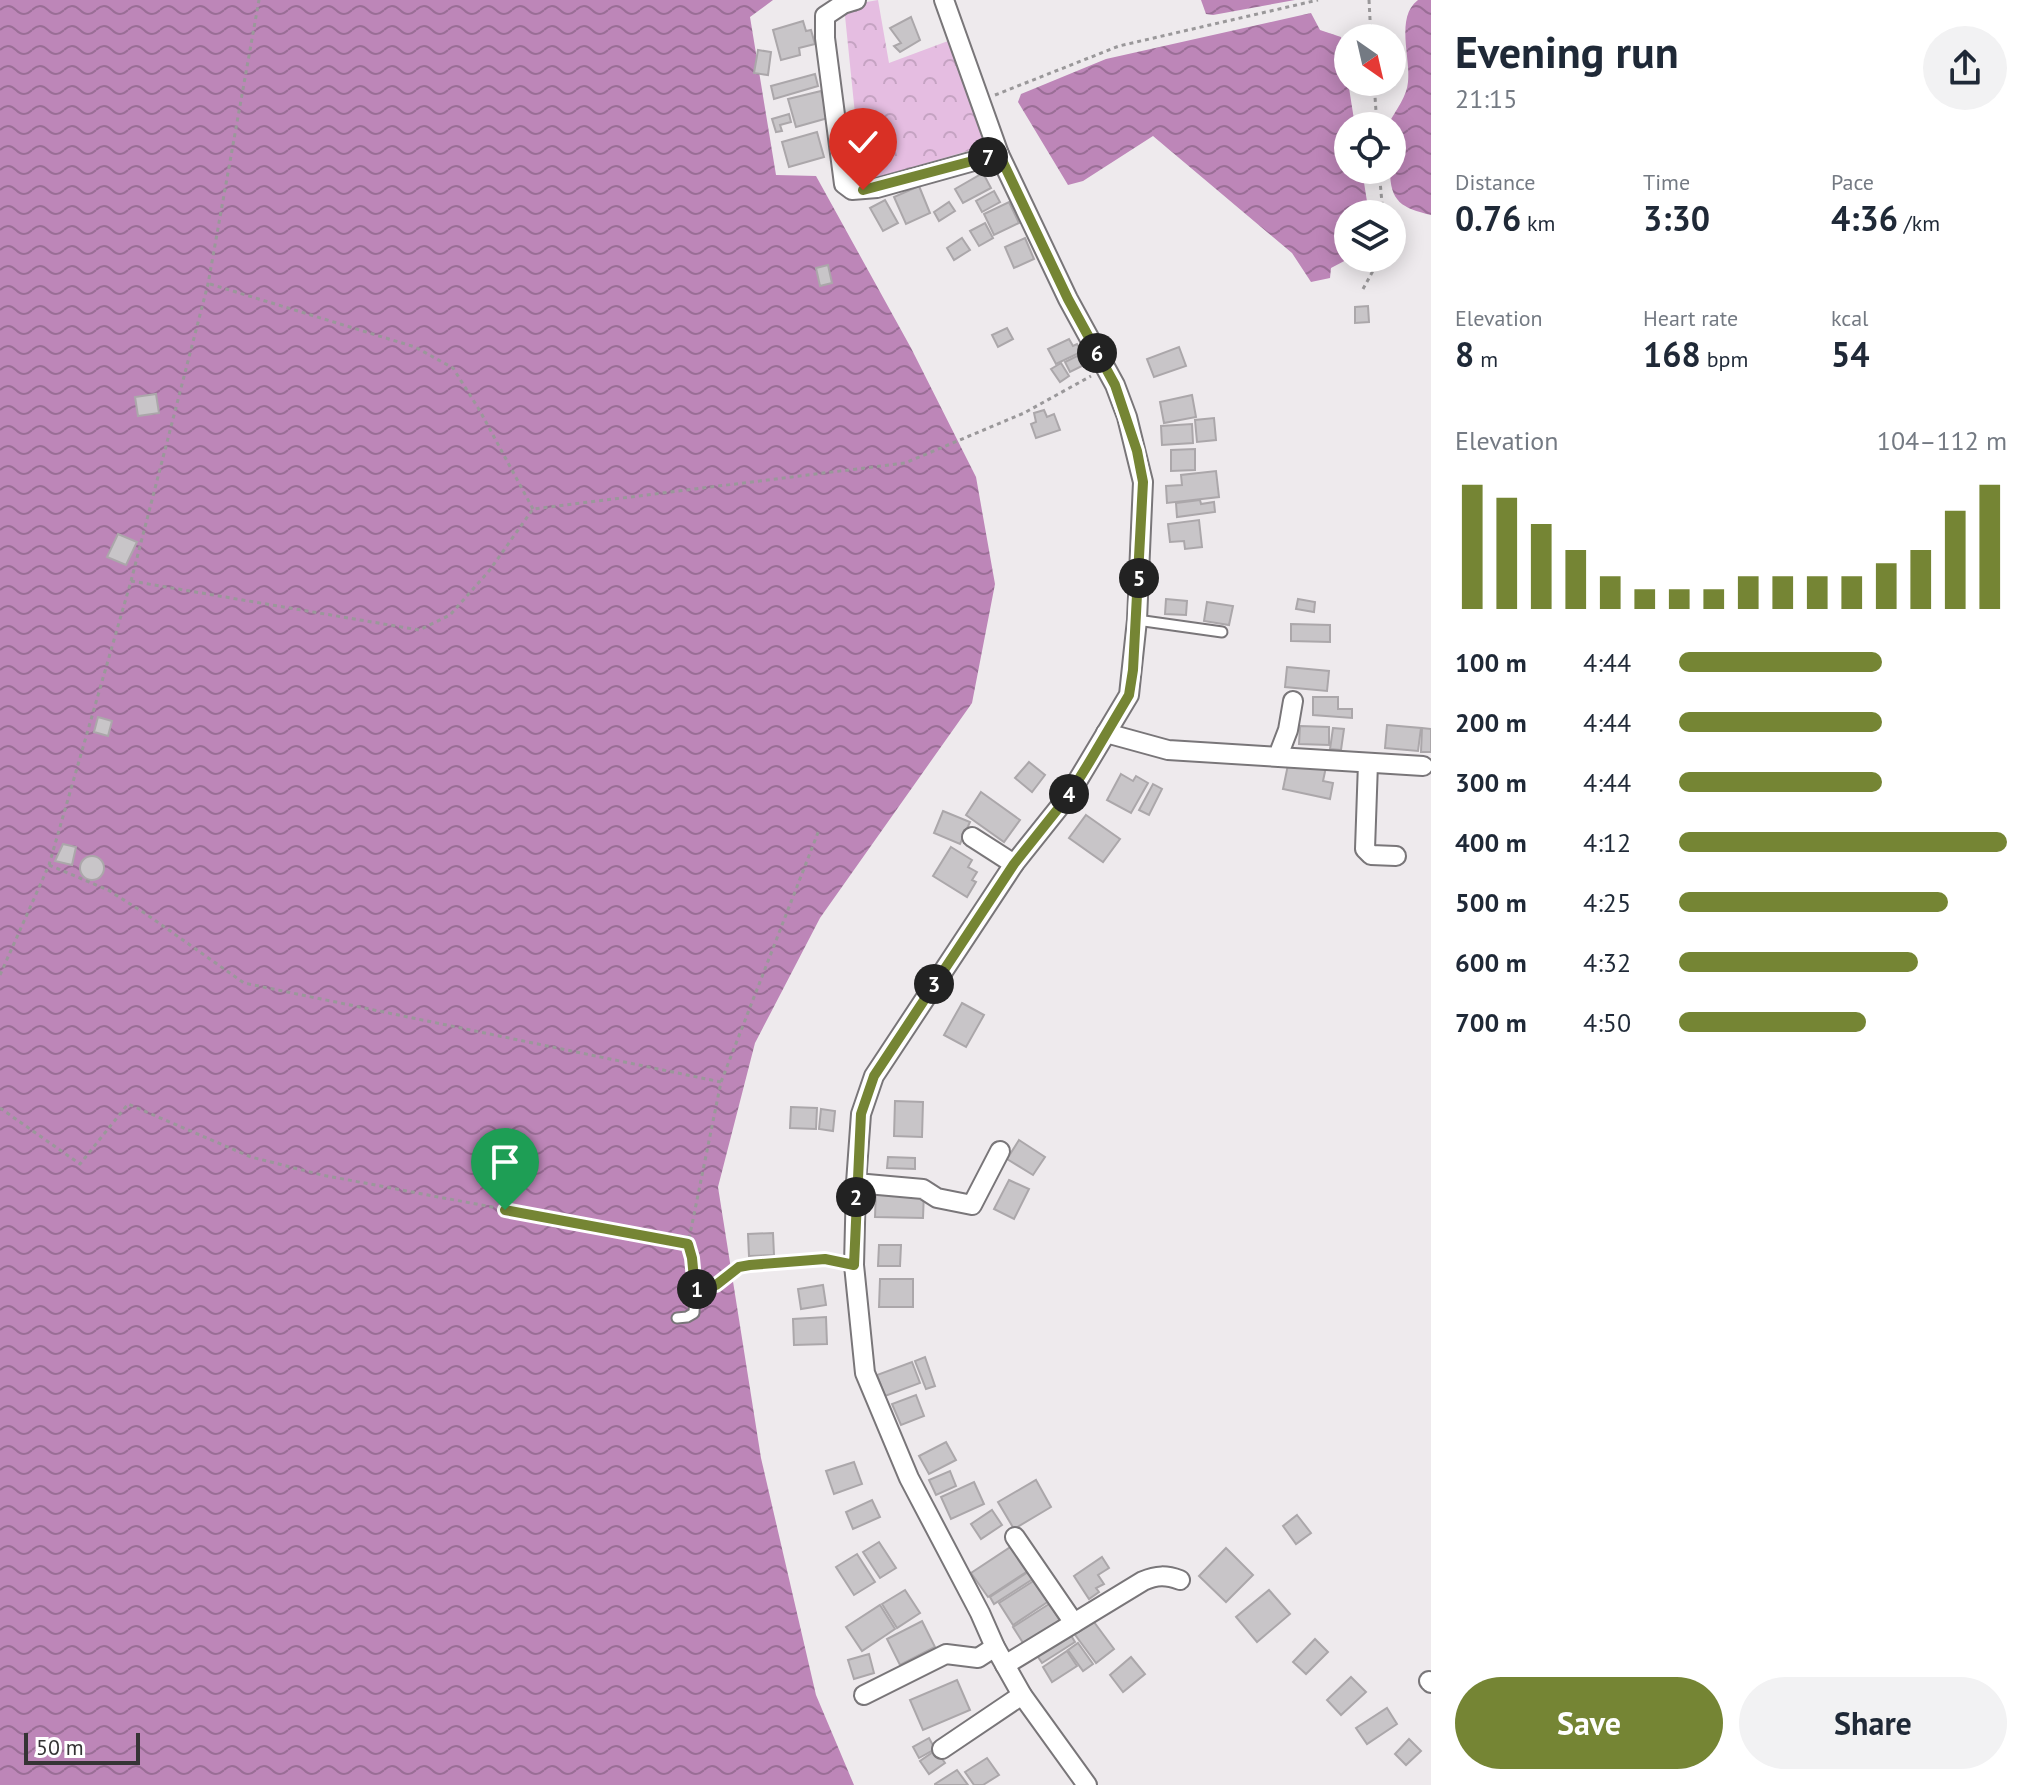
<!DOCTYPE html>
<html lang="en">
<head>
<meta charset="utf-8">
<style>
  :root { --surface:#fff; --page:#f2f2f3; --text:#1f2937; --muted:#747a83; --accent:#758534 }
  body { margin:0; font-family:"PT Sans",sans-serif; background:var(--page); color:var(--text); height:100vh; display:flex; flex-direction:column; font-size:30px; white-space:nowrap }
  * { box-sizing:border-box; margin:0 }
  p { font-size:26px; color:var(--muted) }
  .icon { flex:none; width:44px; height:44px; fill:none; stroke:currentColor; stroke-width:2; stroke-linecap:round; stroke-linejoin:round }
  .map { position:relative; flex:1; overflow:hidden }
  .panel { display:flex; flex-direction:column; background:var(--surface); width:600px }
  .panel>* { flex:none }
  .needle { width:52px; rotate:146deg }
  .controls { position:absolute; left:1334px; top:24px; display:grid; gap:16px }
  .controls a { display:grid; place-items:center; width:72px; height:72px; border-radius:50%; background:var(--surface); box-shadow:0 4px 20px #0003; font-size:40px }
  .scale { position:absolute; left:24px; bottom:20px; width:116px; box-sizing:border-box; padding-left:8px; border:4px solid #353435; border-top:0; font-size:22px; line-height:28px; white-space:nowrap; color:#353435; -webkit-text-stroke:6px #fff; paint-order:stroke }
  .pin { position:absolute; display:grid; place-items:center; width:68px; height:68px; color:#fff; margin:-82px -34px; border-radius:50% 50% 50% 0; rotate:-45deg; box-shadow:0 0 8px #0007 }
  .pin .icon { rotate:45deg }
  .km { position:absolute; width:40px; height:40px; margin:-20px; border-radius:50%; background:#222; color:#fff; font-size:22px; line-height:40px; text-align:center }
  .round { display:grid; place-items:center; flex:none; width:84px; height:84px; border-radius:42px; background:var(--page) }
  .head { display:flex; align-items:center; justify-content:space-between; height:136px; padding:0 24px }
  h1 { font-size:44px; font-weight:800; line-height:60px }
  .metrics { display:grid; grid-template-columns:repeat(3,1fr); gap:12px; height:136px; padding:8px 24px }
  .metrics div { display:grid; align-content:center }
  .metrics b { font-size:34px; font-weight:800 }
  .metrics small { font-size:22px; font-weight:400 }
  .metrics p { font-size:22px }
  .chart { height:224px; padding:16px 24px }
  .chart p { display:flex; justify-content:space-between }
  .chart svg { width:100%; height:144px; margin-top:8px; stroke:var(--accent); stroke-width:6 }
  .cta { display:flex; gap:16px; margin-top:auto; padding:16px 24px }
  .cta a { flex:1; height:92px; border-radius:48px; background:var(--accent); color:#fff; font-size:32px; font-weight:800; line-height:92px; text-align:center }
  .cta a+a { background:var(--page); color:var(--text) }
  ul { padding:0 24px; list-style:none; font-size:26px }
  li { display:grid; grid-template-columns:128px 96px 1fr; align-items:center; height:60px }
  li i { height:20px; border-radius:10px; background:var(--accent) }
  main { display:flex; flex:1; min-height:0 }
  .map>svg:first-child { display:block }
  .forest { fill:url(#forest-crowns) }
  .water { fill:url(#water-waves) }
  .building { fill:#c8c5c8; stroke:#aba7aa; stroke-width:2 }
  .lines { fill:none; stroke-linecap:round; stroke-linejoin:round }
  .lane-casing { stroke:#797679; stroke-width:13 }
  .street-casing { stroke:#797679; stroke-width:22 }
  .path { stroke:#9a989a; stroke-width:3; stroke-dasharray:4 4; stroke-linecap:butt }
  .lane { stroke:#fff; stroke-width:9 }
  .street { stroke:#fff; stroke-width:18 }
  .route-casing { stroke:#fff; stroke-width:16 }
  .route { stroke:#758534; stroke-width:10 }
</style>
</head>
<body>
<main>
<div class="map">
<svg width="1431" height="1785" viewBox="0 0 1431 1785">
  <defs>
    <pattern id="forest-crowns" width="20" height="18" patternUnits="userSpaceOnUse" patternTransform="scale(2)"><rect width="20" height="18" fill="#e5bde1"/><path d="M2 6a3 3 0 1 1 6 0M12 15a3 3 0 1 1 6 0" fill="none" stroke="#c5a3c2"/></pattern>
    <pattern id="water-waves" width="16" height="10" patternUnits="userSpaceOnUse" patternTransform="scale(2)"><rect width="16" height="10" fill="#bd86b8"/><path d="M0 5q4-4 8 0t8 0" fill="none" stroke="#9a6e96"/></pattern>
  </defs>
  <rect width="100%" height="100%" fill="#eeeaed"/>
  <polygon class="forest" points="878,0 889,63 948,41 985,146 879,177 866,176 860,163 844,6"/>
  <g class="water">
    <polygon points="0,0 773,0 750,17 776,175 816,176 911,348 976,477 995,584 972,703 820,918 755,1043 718,1187 761,1458 816,1695 854,1785 0,1785"/>
    <polygon points="1201,0 1295,0 1213,15 1206,14"/>
    <path d="M1418,0H1431V215C1402,208 1390,202 1390,170H1392V126L1389,123C1396,110 1407,96 1408,82C1411,58 1395,17 1418,0Z"/>
    <polygon points="1311,13 1320,30 1341,37 1355,126 1348,126 1348,170 1362,170 1369,214 1348,214 1348,258 1350,258 1331,268 1330,278 1311,282 1292,253 1153,136 1083,181 1068,185 1018,102 1021,94 1106,59"/>
  </g>
  <g class="building">
    <polygon points="911,17 920,40 900,52 894,46 901,43 890,28"/>
    <polygon points="803,21 806,31 811,30 815,44 799,48 800,55 781,60 773,30"/>
    <polygon points="758,50 771,52 768,75 754,73"/>
    <polygon points="815,74 818,86 774,99 771,86"/>
    <polygon points="821,91 828,118 796,127 788,99"/>
    <polygon points="789,114 791,122 780,125 782,131 776,132 772,119"/>
    <polygon points="817,132 824,157 789,167 782,142"/>
    <polygon points="983,173 991,188 963,203 955,189"/>
    <polygon points="919,186 930,213 906,224 894,197"/>
    <polygon points="994,191 1000,202 982,212 976,201"/>
    <polygon points="885,200 898,223 883,231 870,208"/>
    <polygon points="949,202 955,211 939,221 934,212"/>
    <polygon points="1009,202 1019,223 994,235 984,214"/>
    <polygon points="985,223 993,238 979,246 970,231"/>
    <polygon points="962,238 970,250 954,260 947,248"/>
    <polygon points="1025,238 1034,259 1014,268 1005,247"/>
    <polygon points="828,265 832,283 820,286 816,268"/>
    <polygon points="1368,306 1369,322 1355,323 1355,307"/>
    <polygon points="1007,328 1013,339 998,347 992,335"/>
    <polygon points="1069,339 1073,346 1077,344 1081,352 1056,364 1048,349"/>
    <polygon points="1179,347 1186,366 1154,377 1147,359"/>
    <polygon points="1085,352 1090,362 1070,372 1065,362"/>
    <polygon points="1061,363 1069,376 1060,382 1051,369"/>
    <polygon points="156,394 159,413 138,416 135,397"/>
    <polygon points="1192,395 1196,417 1164,423 1160,402"/>
    <polygon points="1044,410 1047,417 1054,414 1060,430 1036,438 1031,424 1036,422 1034,413"/>
    <polygon points="1214,418 1216,440 1197,442 1195,420"/>
    <polygon points="1192,424 1193,443 1162,445 1161,426"/>
    <polygon points="1195,449 1195,470 1171,471 1171,450"/>
    <polygon points="1216,471 1219,497 1167,503 1166,486 1182,485 1181,475"/>
    <polygon points="1200,500 1201,504 1214,502 1215,512 1177,517 1176,503"/>
    <polygon points="1199,520 1202,547 1185,549 1184,541 1170,542 1168,524"/>
    <polygon points="118,534 137,542 126,565 107,557"/>
    <polygon points="1166,599 1187,601 1186,615 1165,614"/>
    <polygon points="1298,599 1315,602 1314,612 1296,609"/>
    <polygon points="1207,602 1233,606 1229,625 1204,621"/>
    <polygon points="1291,624 1330,625 1330,642 1291,641"/>
    <polygon points="1287,667 1329,671 1327,691 1285,687"/>
    <polygon points="1313,697 1338,697 1338,709 1352,709 1352,718 1313,715"/>
    <polygon points="98,717 112,721 108,736 94,732"/>
    <polygon points="1387,725 1421,728 1418,751 1385,748"/>
    <polygon points="1300,726 1329,727 1329,745 1299,744"/>
    <polygon points="1333,728 1344,729 1341,750 1330,749"/>
    <polygon points="1422,728 1431,729 1431,752 1421,752"/>
    <polygon points="1289,760 1326,767 1323,781 1333,783 1330,799 1283,789"/>
    <polygon points="1029,762 1045,775 1032,792 1015,778"/>
    <polygon points="1121,774 1133,781 1136,776 1148,783 1131,813 1107,800"/>
    <polygon points="1153,784 1162,789 1149,815 1139,810"/>
    <polygon points="981,792 1020,820 1004,842 966,815"/>
    <polygon points="943,811 970,822 960,844 934,833"/>
    <polygon points="1086,815 1120,839 1103,862 1069,838"/>
    <polygon points="63,844 76,847 72,865 55,861"/>
    <polygon points="951,847 972,860 968,867 977,872 972,880 976,882 967,897 933,876"/>
    <circle cx="92" cy="868" r="12"/>
    <polygon points="962,1003 984,1015 966,1047 944,1035"/>
    <polygon points="895,1101 923,1102 922,1137 894,1136"/>
    <polygon points="791,1107 817,1108 816,1129 790,1128"/>
    <polygon points="821,1109 835,1111 833,1131 819,1129"/>
    <polygon points="1019,1140 1045,1157 1033,1175 1007,1159"/>
    <polygon points="888,1157 915,1158 915,1169 887,1168"/>
    <polygon points="1009,1180 1029,1189 1014,1219 994,1209"/>
    <polygon points="876,1190 924,1191 923,1218 875,1217"/>
    <polygon points="773,1233 774,1255 749,1256 748,1234"/>
    <polygon points="879,1245 901,1245 900,1266 878,1266"/>
    <polygon points="880,1279 913,1279 913,1307 879,1307"/>
    <polygon points="823,1285 826,1305 801,1309 798,1289"/>
    <polygon points="826,1317 827,1344 794,1345 793,1319"/>
    <polygon points="925,1357 935,1386 926,1389 915,1361"/>
    <polygon points="912,1362 920,1383 885,1396 877,1375"/>
    <polygon points="916,1395 924,1416 901,1425 892,1404"/>
    <polygon points="946,1442 956,1460 929,1474 919,1456"/>
    <polygon points="854,1462 862,1484 834,1494 826,1471"/>
    <polygon points="950,1471 956,1486 936,1495 929,1480"/>
    <polygon points="1036,1480 1051,1507 1014,1529 998,1502"/>
    <polygon points="974,1482 984,1504 951,1519 941,1497"/>
    <polygon points="872,1500 880,1517 853,1529 846,1512"/>
    <polygon points="992,1510 1002,1525 981,1539 971,1524"/>
    <polygon points="1297,1515 1311,1533 1296,1544 1283,1526"/>
    <polygon points="879,1542 896,1568 880,1578 863,1552"/>
    <polygon points="1015,1544 1031,1569 988,1597 971,1573"/>
    <polygon points="1226,1548 1253,1575 1226,1602 1199,1576"/>
    <polygon points="857,1554 875,1582 854,1595 836,1567"/>
    <polygon points="1102,1557 1109,1568 1098,1575 1104,1584 1096,1588 1099,1592 1089,1599 1074,1576"/>
    <polygon points="1031,1570 1036,1577 994,1604 990,1597"/>
    <polygon points="1035,1580 1049,1601 1013,1625 999,1603"/>
    <polygon points="905,1590 920,1613 897,1628 882,1604"/>
    <polygon points="1269,1590 1290,1614 1257,1642 1236,1617"/>
    <polygon points="1049,1604 1061,1622 1025,1646 1013,1627"/>
    <polygon points="880,1605 895,1629 862,1651 846,1627"/>
    <polygon points="1091,1618 1114,1649 1096,1663 1073,1632"/>
    <polygon points="922,1621 935,1647 900,1665 887,1639"/>
    <polygon points="1067,1629 1075,1642 1042,1663 1034,1651"/>
    <polygon points="1315,1639 1328,1652 1306,1674 1293,1662"/>
    <polygon points="1078,1643 1093,1664 1083,1671 1068,1650"/>
    <polygon points="1067,1651 1077,1666 1052,1682 1043,1667"/>
    <polygon points="869,1654 874,1673 854,1679 848,1660"/>
    <polygon points="1131,1657 1145,1674 1123,1692 1110,1675"/>
    <polygon points="1351,1677 1366,1692 1341,1715 1327,1700"/>
    <polygon points="957,1680 970,1710 923,1730 910,1700"/>
    <polygon points="1387,1708 1397,1724 1367,1744 1356,1728"/>
    <polygon points="929,1738 935,1749 919,1758 913,1747"/>
    <polygon points="1409,1739 1421,1751 1406,1765 1395,1754"/>
    <polygon points="936,1750 945,1763 929,1774 920,1761"/>
    <polygon points="987,1758 999,1775 983,1785 974,1785 965,1772"/>
    <polygon points="957,1770 968,1785 935,1785 935,1784"/>
  </g>
  <g class="lines">
    <g class="lane-casing">
      <g id="lane">
        <polyline points="1137,620 1222,632"/>
        <polyline points="677,1318 687,1317 694,1313 695,1289 716,1285 739,1267 750,1265 825,1259 854,1265"/>
      </g>
    </g>
    <g class="street-casing">
      <g id="street">
        <polyline points="856,0 843,4 825,16 825,38 844,184 852,190 877,188 999,154"/>
        <polyline points="944,0 999,154 1068,299 1115,385 1127,417 1143,482 1137,620 1129,695 1069,795 1014,864 874,1076 861,1114 856,1183 854,1265 865,1373 909,1478 980,1613 995,1647 1022,1695 1087,1785"/>
        <polyline points="1106,733 1168,750 1423,766"/>
        <polyline points="1278,756 1288,730 1293,701"/>
        <polyline points="1368,763 1365,849 1371,855 1396,856"/>
        <polyline points="972,837 1014,864"/>
        <polyline points="856,1183 923,1189 937,1198 972,1205 1000,1151"/>
        <polyline points="1015,1537 1074,1623"/>
        <path d="M1005,1665L1143,1581C1157,1575 1166,1575 1180,1580"/>
        <polyline points="1429,1681 1431,1683"/>
        <polyline points="864,1695 946,1654 978,1658 995,1647"/>
        <polyline points="942,1749 1022,1695"/>
      </g>
    </g>
    <g class="path">
      <polyline points="1369,0 1371,38"/>
      <polyline points="1374,82 1377,126"/>
      <polyline points="995,95 1119,46 1318,0"/>
      <polyline points="1379,170 1383,214"/>
      <polyline points="210,284 415,347 453,368 480,411 533,509"/>
      <polyline points="1363,289 1380,258"/>
      <polyline points="131,581 419,630 450,615 489,571 533,509 905,463 1024,413 1091,376"/>
      <polyline points="49,865 108,890 146,914 244,983 721,1082"/>
      <polyline points="0,975 49,865 131,581 208,284 259,0"/>
      <polyline points="0,1108 80,1164 128,1104 251,1157 322,1175 688,1244"/>
      <polyline points="694,1278 688,1244 721,1082 819,830"/>
    </g>
    <use href="#lane" class="lane"/>
    <use href="#street" class="street"/>
  </g>
  <g class="lines">
    <g class="route-casing">
      <polyline id="route" points="505,1210 688,1244 692,1258 695,1289 716,1285 739,1267 750,1265 825,1259 854,1265 861,1114 874,1076 1014,864 1069,795 1090,761 1129,695 1133,670 1143,482 1137,451 1115,385 1068,299 999,154 863,190"/>
    </g>
    <use href="#route" class="route"/>
  </g>
</svg>
<div class="controls">
<a><svg class="needle" viewBox="-14 -14 28 28"><path d="M0-13l5 13h-10z" fill="#e53935"/><path d="M0 13l5-13h-10z" fill="#747a83"/></svg></a>
<a><svg class="icon" aria-label="locate" viewBox="0 0 24 24"><circle cx="12" cy="12" r="6"/><path d="M12 2v4M12 18v4M2 12h4M18 12h4"/></svg></a>
<a><svg class="icon" aria-label="layers" viewBox="0 0 24 24"><path d="M12 4l9 5-9 5-9-5zM3 14l9 5 9-5"/></svg></a>
</div>
<div class="scale">50 m</div>
<div class="pin" style="left:505px;top:1210px;background:#1e9e55"><svg class="icon" aria-label="arrive" viewBox="0 0 24 24"><path d="M6 21V4h12l-3 4 3 4H6"/></svg></div>
<div class="pin" style="left:863px;top:190px;background:#d93025"><svg class="icon" aria-label="check" viewBox="0 0 24 24"><path d="M5 12l5 5 9-10"/></svg></div>
<b class="km" style="left:697px;top:1289px">1</b>
<b class="km" style="left:856px;top:1197px">2</b>
<b class="km" style="left:934px;top:984px">3</b>
<b class="km" style="left:1069px;top:794px">4</b>
<b class="km" style="left:1139px;top:578px">5</b>
<b class="km" style="left:1097px;top:353px">6</b>
<b class="km" style="left:988px;top:157px">7</b>
</div>
<section class="panel">
<div class="head"><div><h1>Evening run</h1><p>21:15</p></div><a class="round"><svg class="icon" aria-label="share" viewBox="0 0 24 24"><path d="M12 15V3M7 8l5-5 5 5M5 13v7h14v-7"/></svg></a></div>
<div class="metrics">
<div><p>Distance</p><b>0.76<small> km</small></b></div>
<div><p>Time</p><b>3:30</b></div>
<div><p>Pace</p><b>4:36<small> /km</small></b></div>
</div>
<div class="metrics">
<div><p>Elevation</p><b>8<small> m</small></b></div>
<div><p>Heart rate</p><b>168<small> bpm</small></b></div>
<div><p>kcal</p><b>54</b></div>
</div>
<div class="chart"><p><span>Elevation</span>104–112 m</p>
<svg viewBox="0 0 160 44" preserveAspectRatio="none"><path d="M5 44V6M15 44V10M25 44V18M35 44V26M45 44V34M55 44V38M65 44V38M75 44V38M85 44V34M95 44V34M105 44V34M115 44V34M125 44V30M135 44V26M145 44V14M155 44V6"/></svg>
</div>
<ul>
<li><b>100 m</b>4:44<i style="width:62%"></i></li>
<li><b>200 m</b>4:44<i style="width:62%"></i></li>
<li><b>300 m</b>4:44<i style="width:62%"></i></li>
<li><b>400 m</b>4:12<i style="width:100%"></i></li>
<li><b>500 m</b>4:25<i style="width:82%"></i></li>
<li><b>600 m</b>4:32<i style="width:73%"></i></li>
<li><b>700 m</b>4:50<i style="width:57%"></i></li>
</ul>
<div class="cta"><a>Save</a><a>Share</a></div>
</section>
</main>
</body>
</html>
